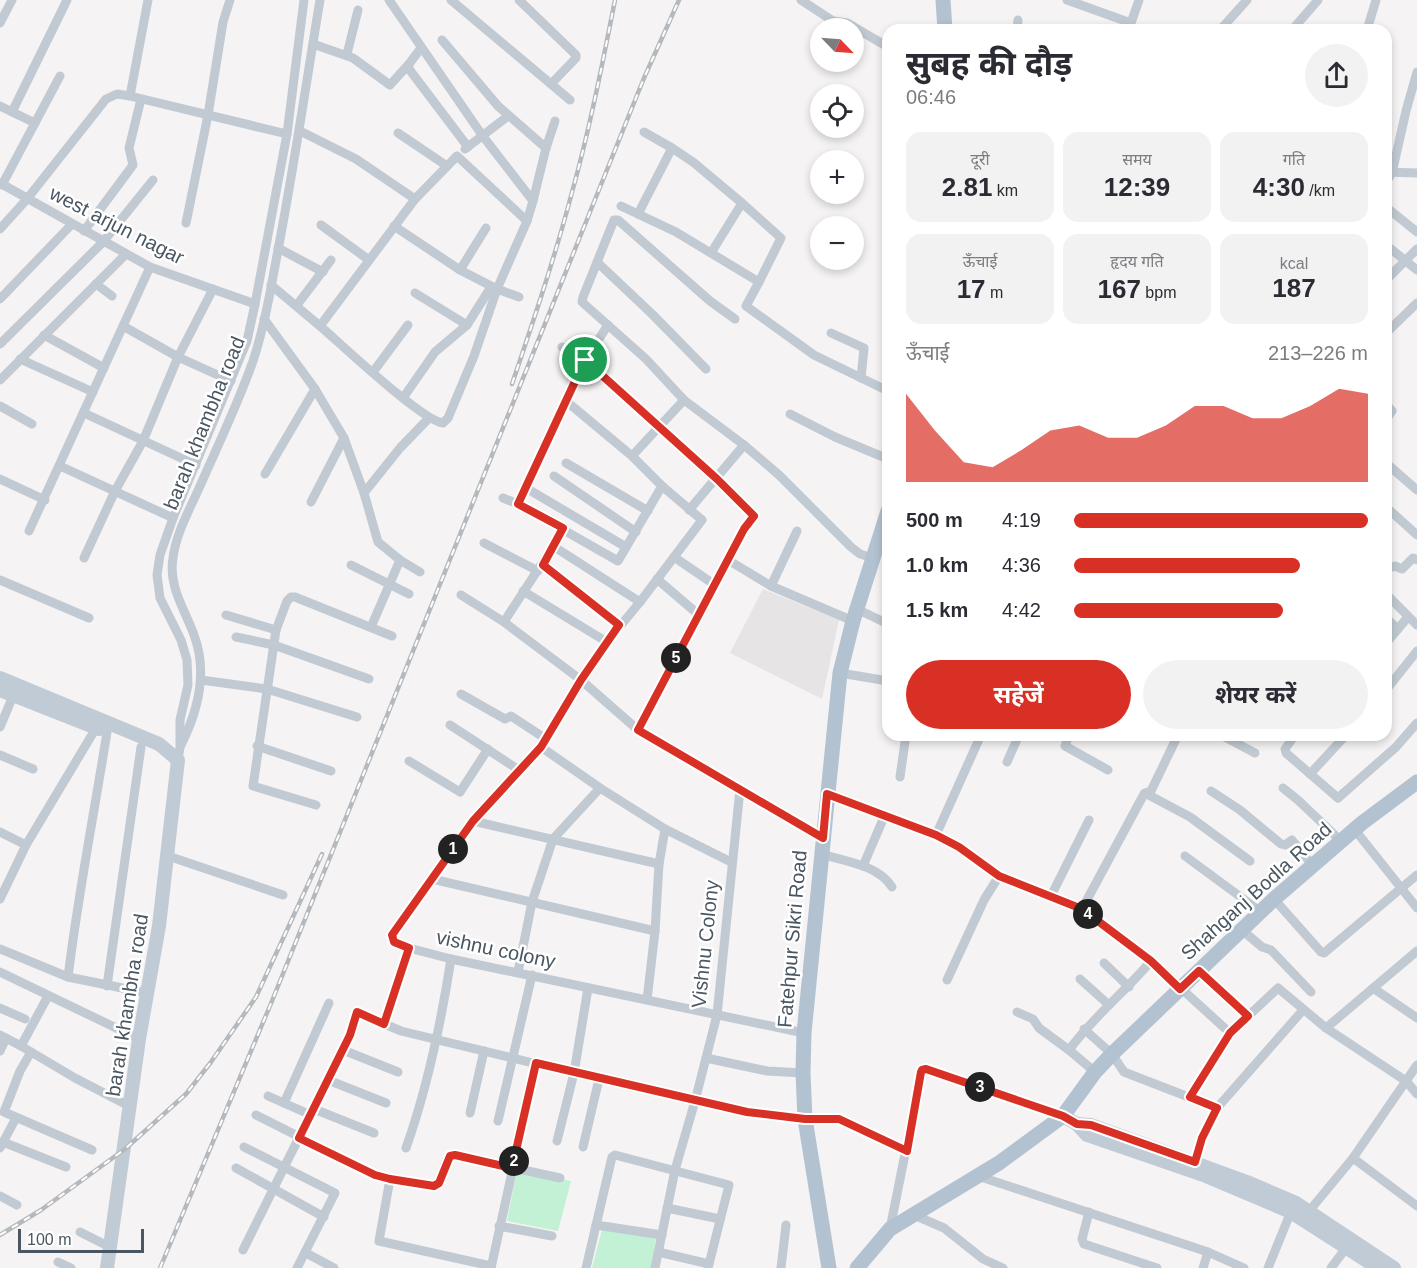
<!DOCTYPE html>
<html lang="hi">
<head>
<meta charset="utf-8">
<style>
  :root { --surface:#fff; --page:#f2f2f3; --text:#2b2b33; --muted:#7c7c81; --accent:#d93025 }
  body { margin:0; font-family:Helvetica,"Noto Sans Devanagari",sans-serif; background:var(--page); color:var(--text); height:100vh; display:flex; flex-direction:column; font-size:22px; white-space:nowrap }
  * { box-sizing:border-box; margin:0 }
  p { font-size:20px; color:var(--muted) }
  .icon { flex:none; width:33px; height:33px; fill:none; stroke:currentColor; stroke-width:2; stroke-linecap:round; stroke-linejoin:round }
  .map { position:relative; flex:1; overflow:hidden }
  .drawer { position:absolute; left:882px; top:24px; width:510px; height:717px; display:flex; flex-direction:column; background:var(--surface); border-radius:18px; box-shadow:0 3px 9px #0003 }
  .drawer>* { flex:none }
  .needle { width:39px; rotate:115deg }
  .fabs { position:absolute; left:810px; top:18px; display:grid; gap:12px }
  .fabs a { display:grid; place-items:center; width:54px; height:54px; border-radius:50%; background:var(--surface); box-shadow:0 3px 9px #0003; font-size:30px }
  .scale { position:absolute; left:18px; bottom:15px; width:126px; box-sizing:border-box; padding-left:6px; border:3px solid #4a5661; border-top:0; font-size:16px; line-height:21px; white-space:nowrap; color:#4a5661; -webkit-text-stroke:4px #fff; paint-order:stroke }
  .pin { position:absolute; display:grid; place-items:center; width:51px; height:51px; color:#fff; margin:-26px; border:3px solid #fff; border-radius:50%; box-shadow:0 2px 6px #0007 }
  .km { position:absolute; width:30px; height:30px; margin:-15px; border-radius:50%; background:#222; color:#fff; font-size:16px; line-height:30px; text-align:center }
  .round { display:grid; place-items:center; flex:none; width:63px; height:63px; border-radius:32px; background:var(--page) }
  .head { display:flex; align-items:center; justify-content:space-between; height:102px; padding:0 24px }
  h1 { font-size:33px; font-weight:700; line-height:45px }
  .stats { display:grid; grid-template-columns:repeat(3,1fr); gap:9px; height:102px; padding:6px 24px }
  .stats div { display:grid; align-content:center; border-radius:15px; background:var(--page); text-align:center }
  .stats b { font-size:26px; font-weight:700 }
  .stats small { font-size:16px; font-weight:400 }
  .stats p { font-size:16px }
  .chart { height:168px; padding:12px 24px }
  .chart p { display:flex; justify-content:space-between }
  .chart svg { width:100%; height:108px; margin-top:6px; fill:var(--accent); opacity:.7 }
  .cta { display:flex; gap:12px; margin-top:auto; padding:12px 24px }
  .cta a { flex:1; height:69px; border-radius:36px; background:var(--accent); color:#fff; font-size:24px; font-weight:700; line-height:69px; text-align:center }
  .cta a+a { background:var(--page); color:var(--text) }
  ul { padding:0 24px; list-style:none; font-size:20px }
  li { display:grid; grid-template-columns:96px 72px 1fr; align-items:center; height:45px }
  li i { height:15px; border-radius:8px; background:var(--accent) }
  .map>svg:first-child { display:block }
  .education { fill:#e6e4e5 }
  .green { fill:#c3f1d5 }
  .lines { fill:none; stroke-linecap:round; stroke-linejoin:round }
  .street { stroke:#c1cad2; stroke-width:9 }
  .secondary { stroke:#c1cbd6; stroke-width:14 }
  .primary { stroke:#b3c2d1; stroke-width:15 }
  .rail-casing { stroke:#b5b8bd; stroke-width:4.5 }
  .rail { stroke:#fff; stroke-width:2; stroke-dasharray:7; stroke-linecap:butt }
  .route-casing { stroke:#fff; stroke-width:12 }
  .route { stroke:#d93025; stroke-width:8 }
  .labels { text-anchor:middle; stroke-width:5; stroke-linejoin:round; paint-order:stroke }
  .street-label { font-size:20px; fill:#4a5661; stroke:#fff }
</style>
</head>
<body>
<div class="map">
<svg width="1417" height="1268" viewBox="0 0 1417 1268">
  <rect width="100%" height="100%" fill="#f5f3f3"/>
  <polygon class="education" points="763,589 839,620 822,699 730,653"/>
  <g class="green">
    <polygon points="517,1170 571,1181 558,1231 507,1221"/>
    <polygon points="604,1222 657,1231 651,1268 592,1268"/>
  </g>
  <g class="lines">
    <g class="street">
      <polyline points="389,0 482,135 533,201 546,148 498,106 442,40"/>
      <polyline points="451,0 570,100"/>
      <polyline points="519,0 576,55 576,58 551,84"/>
      <polyline points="801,0 833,21 847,23 888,47"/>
      <polyline points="1067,0 1131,23"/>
      <polyline points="0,23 12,0"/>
      <polyline points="1017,30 1018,20"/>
      <polyline points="1130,30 1131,23 1139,0"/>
      <polyline points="1220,30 1247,0"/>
      <polyline points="1292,30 1318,0"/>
      <polyline points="1367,30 1376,0"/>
      <polyline points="313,44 353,58 390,85 408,65"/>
      <polyline points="421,48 409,64 409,69 468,147"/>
      <polyline points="347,54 358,10"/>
      <polyline points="130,96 148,0"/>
      <polyline points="0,106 35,123"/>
      <polyline points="12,112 67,0"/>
      <polyline points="300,131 356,159 415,199"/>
      <polyline points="644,132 672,148"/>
      <polyline points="398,133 447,166"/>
      <polyline points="546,148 555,121"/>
      <polyline points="465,149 508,116"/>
      <polyline points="1386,172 1417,173"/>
      <polyline points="1386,182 1392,173 1406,111 1417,72"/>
      <polyline points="0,183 150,267 255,304"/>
      <polyline points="2,185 60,76"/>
      <polyline points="621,206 676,232 759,282 746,306 814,355 888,391"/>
      <polyline points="1386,207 1417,232"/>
      <polyline points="638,214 672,148 693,162 742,203"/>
      <polyline points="186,223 208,115 223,22 230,0"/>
      <polyline points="321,225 369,260"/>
      <polyline points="394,226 460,270 497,289 527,221 533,201"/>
      <polyline points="0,229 27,199 106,99 117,94 130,96 287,134"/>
      <polyline points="84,231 133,165 129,148 141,99"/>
      <polyline points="1386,245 1417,270"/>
      <polyline points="278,248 323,272"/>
      <polyline points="711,253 742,203 781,238 759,282"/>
      <polyline points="597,262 652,314 706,369"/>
      <polyline points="460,270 486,228"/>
      <polyline points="1386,280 1417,249"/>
      <polyline points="96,284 112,296"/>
      <polyline points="271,285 320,326 415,199 457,156 527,221"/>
      <polyline points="415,293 467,325"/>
      <polyline points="0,299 72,224"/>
      <polyline points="297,305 331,260"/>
      <polyline points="264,319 315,389 344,438 364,493 378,542 400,560 420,572"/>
      <polyline points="735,319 710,301 618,220 614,220 583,297 582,302 646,359 684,400 744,445 779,475 851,547 860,554 873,558"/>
      <polyline points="123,326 178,357 231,381"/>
      <path d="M320,326C341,344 422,421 443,423L448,418L474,356L497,289L519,297"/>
      <polyline points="831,333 864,348 861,378"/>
      <polyline points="1386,333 1417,303"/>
      <polyline points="44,335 104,368"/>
      <polyline points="0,344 103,242 153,180"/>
      <polyline points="562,347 585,360 615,386 754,516 744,529 638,730"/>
      <polyline points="20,359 93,392"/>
      <polyline points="373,372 408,325"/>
      <polyline points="0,380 126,254"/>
      <polyline points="403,398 435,352 467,325 491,287"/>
      <polyline points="1386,404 1392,411 1386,420"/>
      <polyline points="0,406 32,424"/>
      <polyline points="84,413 196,465"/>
      <polyline points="790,414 835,437 888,459"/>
      <polyline points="632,456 684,400"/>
      <polyline points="566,463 648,511"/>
      <polyline points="1386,463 1417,490"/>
      <polyline points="60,466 173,518"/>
      <polyline points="265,474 315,389"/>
      <polyline points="554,476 636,532"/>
      <polyline points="0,479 45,500"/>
      <polyline points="662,486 702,520 640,602 607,642 541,747 473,821 392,935 392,940 409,948 451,959 804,1033"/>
      <polyline points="526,488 626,547"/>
      <polyline points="364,493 400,448 429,418"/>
      <polyline points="503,498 518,504 618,561 662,486 632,456 566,401"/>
      <polyline points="311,502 344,438"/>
      <polyline points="518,504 585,360 608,325"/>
      <polyline points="1386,507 1417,535"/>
      <polyline points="689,510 744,445"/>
      <polyline points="29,531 150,267"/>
      <polyline points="797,531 771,586 853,621"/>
      <polyline points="484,543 538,571"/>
      <polyline points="553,546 640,602"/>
      <polyline points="674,557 715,585"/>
      <polyline points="84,558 115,491 143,441 178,357 213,289"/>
      <polyline points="728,560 771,586"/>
      <polyline points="351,565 409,594"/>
      <polyline points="543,565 619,625"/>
      <polyline points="1386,567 1389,568 1395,566 1402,569 1413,558 1417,560"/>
      <polyline points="657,579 699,615"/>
      <polyline points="0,580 89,618"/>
      <polyline points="523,591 607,642"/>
      <polyline points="1386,594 1417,625"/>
      <polyline points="461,595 504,622 581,680 638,730 823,838"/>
      <polyline points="857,609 888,624"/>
      <polyline points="226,615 276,630"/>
      <polyline points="1386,618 1398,629"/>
      <path d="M504,622C524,590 545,561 563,528"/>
      <polyline points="371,627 400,560"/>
      <polyline points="236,637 274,645 369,679"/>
      <polyline points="1386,643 1408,617"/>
      <polyline points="840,673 888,681"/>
      <polyline points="201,680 267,689 357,717"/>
      <polyline points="1386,690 1417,651"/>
      <polyline points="461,694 505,719 511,716 546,739"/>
      <polyline points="450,725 519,770"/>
      <polyline points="0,727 13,696"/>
      <polyline points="1069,735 1065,746 1108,770"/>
      <polyline points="1221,735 1255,753"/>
      <polyline points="1295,735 1285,749 1286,753 1338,798 1396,747 1417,723"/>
      <path d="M181,745C198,711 208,672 194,635C185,610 168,586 173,558C176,533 190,509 200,486C218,445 238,404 253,361C265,325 271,287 278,250C294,167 306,84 320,0"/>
      <polyline points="257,746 331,771"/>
      <polyline points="541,747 600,788 665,829 731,862"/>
      <polyline points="0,755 33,769"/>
      <polyline points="178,760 180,747 180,720 188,685 187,660 181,640 160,598 157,575 160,555 173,518 247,341 255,304 287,134 304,0"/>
      <polyline points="409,761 460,792 488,749"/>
      <polyline points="1007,762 1019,735"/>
      <polyline points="1310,774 1346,735"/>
      <polyline points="900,777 906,735"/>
      <polyline points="1283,788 1299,801 1342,842"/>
      <polyline points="1211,791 1240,810 1281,844 1285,845 1292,840 1313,866"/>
      <polyline points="1145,793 1190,817 1250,861"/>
      <polyline points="827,794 936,835 959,847 999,876 1082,909 1151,961 1230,1033"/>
      <polyline points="316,805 253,786 276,630 287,601 291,597 295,597 392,636"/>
      <polyline points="473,821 659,864"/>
      <polyline points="1355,830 1417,908"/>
      <polyline points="0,832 26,845"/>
      <polyline points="936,835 981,735"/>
      <path d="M821,854C845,861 878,865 892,887"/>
      <polyline points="168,856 283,895"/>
      <polyline points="1185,856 1261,912"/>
      <polyline points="863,866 884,817"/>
      <polyline points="432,879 655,931 647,1000"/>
      <polyline points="1051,896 1089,820"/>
      <polyline points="0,899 26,845 96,728"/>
      <polyline points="1274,899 1321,952 1324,953 1417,875"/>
      <polyline points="1082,909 1144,794 1151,791 1178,735"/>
      <polyline points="1242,930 1262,947 1271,950 1311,992"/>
      <polyline points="655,931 659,864 665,829"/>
      <polyline points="0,949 68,977 147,993"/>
      <polyline points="1104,963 1129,987"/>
      <polyline points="1199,971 1248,1016"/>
      <polyline points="0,972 139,1039"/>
      <polyline points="518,972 532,902 553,839 600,788"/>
      <path d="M68,977C78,895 94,814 107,732"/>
      <polyline points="1080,979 1109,1005"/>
      <polyline points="947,980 984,900 999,876"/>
      <polyline points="107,986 141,747"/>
      <polyline points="1373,988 1417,1018"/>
      <polyline points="48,996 21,1046 75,1078 131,1107"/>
      <polyline points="0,1008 25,1019"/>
      <polyline points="1017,1012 1033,1019 1039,1028 1069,1050"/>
      <polyline points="384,1024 409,948"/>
      <polyline points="1326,1028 1417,951"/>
      <polyline points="1084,1029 1112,1054 1124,1072 1217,1108"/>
      <polyline points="0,1035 21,1046"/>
      <polyline points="343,1050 398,1072"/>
      <polyline points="0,1051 6,1038"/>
      <polyline points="31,1052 20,1071 4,1112 92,1150"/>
      <polyline points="706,1058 767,1071 803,1073"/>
      <path d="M1095,1072L1069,1050C1093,1017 1125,992 1151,961"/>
      <polyline points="328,1080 386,1103"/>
      <polyline points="268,1096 311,1115"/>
      <polyline points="1190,1097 1230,1033 1278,988 1326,1028 1406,1081 1417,1094"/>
      <polyline points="284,1103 329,1003"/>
      <polyline points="314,1109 374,1133"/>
      <polyline points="470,1113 484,1051"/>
      <polyline points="256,1115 375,1175 390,1179 437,1186 447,1159 455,1155 560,1178"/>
      <polyline points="498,1121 532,975"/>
      <polyline points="557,1141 574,1073 588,988"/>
      <polyline points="3,1142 66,1167"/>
      <polyline points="244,1147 335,1193 297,1268"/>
      <polyline points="583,1147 599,1079"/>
      <polyline points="0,1148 16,1118"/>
      <path d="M406,1148C428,1086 441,1023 451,959"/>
      <polyline points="1353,1158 1417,1206"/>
      <polyline points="1195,1162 1202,1138 1217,1108 1303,1010"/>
      <polyline points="236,1168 324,1217"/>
      <polyline points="978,1176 1208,1252 1244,1268"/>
      <polyline points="390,1179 379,1241 491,1266"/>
      <polyline points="0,1196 17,1205"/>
      <polyline points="667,1208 720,1219"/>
      <polyline points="1310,1210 1353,1158 1417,1065"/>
      <polyline points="1089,1212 1082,1239 1084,1244 1157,1268"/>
      <polyline points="914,1215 944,1228 983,1259 1003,1268"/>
      <polyline points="596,1225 662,1235"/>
      <polyline points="499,1226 552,1236"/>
      <polyline points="890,1229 922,1069 926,1069 1063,1116"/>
      <polyline points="80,1232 110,1247"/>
      <polyline points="243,1250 346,1043 357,1012 401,1031 574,1073 747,1112 805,1119 839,1119 862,1128 907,1151"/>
      <polyline points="658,1252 709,1264"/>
      <polyline points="306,1253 334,1268"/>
      <polyline points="58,1262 71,1268"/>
      <polyline points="491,1268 536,1063"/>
      <polyline points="586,1268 612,1157 615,1155 729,1185 708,1268"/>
      <polyline points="655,1268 675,1170 695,1101 717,1015 740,789"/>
      <polyline points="781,1268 786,1225"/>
      <polyline points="1203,1268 1208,1252"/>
      <polyline points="1268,1268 1292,1209"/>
      <polyline points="1331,1268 1349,1244"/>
    </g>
    <g class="secondary">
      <polyline points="0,678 159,744 178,760 159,926 139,1039 107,1268"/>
      <polyline points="0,690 99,729"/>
      <polyline points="1063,1116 1077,1124 1087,1135 1206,1176 1291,1212 1378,1268"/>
      <polyline points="1077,1124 1091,1125 1247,1182 1296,1203 1394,1268"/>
    </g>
    <g class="primary">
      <polyline points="943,0 945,30"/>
      <polyline points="829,1268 805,1119 803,1073 804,1033 840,673 853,621 888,511"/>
      <polyline points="857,1268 890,1229 999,1163 1063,1116 1095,1072 1112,1054 1274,899 1362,823 1417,782"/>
    </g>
    <g class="rail-casing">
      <g id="rail">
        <path d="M512,384C533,322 554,260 571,196C589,132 602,66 615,0"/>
        <polyline points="0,1235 41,1210 125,1149 186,1094 211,1062 256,997 322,854"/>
        <polyline points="160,1268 272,1001 644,78 679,0"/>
      </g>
    </g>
    <use href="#rail" class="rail"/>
  </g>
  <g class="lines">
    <g class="route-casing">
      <polygon id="route" points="585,360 717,479 754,516 744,529 638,730 823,838 827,794 936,835 959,847 999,876 1082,909 1151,961 1180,989 1199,971 1248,1016 1230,1033 1190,1097 1217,1108 1202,1138 1195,1162 1091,1125 1077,1124 1063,1116 926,1069 922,1070 921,1072 907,1151 839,1119 805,1119 747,1112 536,1063 512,1168 455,1155 450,1156 439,1183 434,1186 390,1179 375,1175 299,1138 350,1035 357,1012 384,1024 409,948 394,942 392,935 473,821 541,747 581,680 619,625 543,565 563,528 518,504"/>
    </g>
    <use href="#route" class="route"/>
  </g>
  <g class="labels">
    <g class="street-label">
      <text transform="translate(117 225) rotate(27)" y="7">west arjun nagar</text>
      <text transform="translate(204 423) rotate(-68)" y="7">barah khambha road</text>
      <text transform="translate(1256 891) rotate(-42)" y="7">Shahganj Bodla Road</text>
      <text transform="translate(792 939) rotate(-85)" y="7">Fatehpur Sikri Road</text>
      <text transform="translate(705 944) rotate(-84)" y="7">Vishnu Colony</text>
      <text transform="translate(496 949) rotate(12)" y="7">vishnu colony</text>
      <text transform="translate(127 1005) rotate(-81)" y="7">barah khambha road</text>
    </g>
  </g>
</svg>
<div class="fabs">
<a><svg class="needle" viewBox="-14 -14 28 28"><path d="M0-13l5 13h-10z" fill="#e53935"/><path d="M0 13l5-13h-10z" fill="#7c7c81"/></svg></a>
<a><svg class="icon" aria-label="locate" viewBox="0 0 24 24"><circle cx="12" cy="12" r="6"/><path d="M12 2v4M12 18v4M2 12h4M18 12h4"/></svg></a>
<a>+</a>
<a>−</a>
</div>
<div class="scale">100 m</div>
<div class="pin" style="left:585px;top:360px;background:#1e9e55"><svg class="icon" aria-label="arrive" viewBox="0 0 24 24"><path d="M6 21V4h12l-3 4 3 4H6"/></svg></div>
<b class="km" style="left:453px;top:849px">1</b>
<b class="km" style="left:514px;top:1161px">2</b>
<b class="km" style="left:980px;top:1087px">3</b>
<b class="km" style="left:1088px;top:914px">4</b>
<b class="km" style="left:676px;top:658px">5</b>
<section class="drawer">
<div class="head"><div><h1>सुबह की दौड़</h1><p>06:46</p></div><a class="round"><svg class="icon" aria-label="share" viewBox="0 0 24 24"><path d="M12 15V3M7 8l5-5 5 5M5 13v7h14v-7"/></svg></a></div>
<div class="stats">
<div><p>दूरी</p><b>2.81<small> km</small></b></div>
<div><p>समय</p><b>12:39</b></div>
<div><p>गति</p><b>4:30<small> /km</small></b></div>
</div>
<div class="stats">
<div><p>ऊँचाई</p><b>17<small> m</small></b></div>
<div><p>हृदय गति</p><b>167<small> bpm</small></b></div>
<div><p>kcal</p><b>187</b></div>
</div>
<div class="chart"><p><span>ऊँचाई</span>213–226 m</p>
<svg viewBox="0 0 160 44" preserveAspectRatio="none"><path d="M0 44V8L10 23L20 36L30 38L40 31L50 23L60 21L70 26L80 26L90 21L100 13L110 13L120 18L130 18L140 13L150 6L160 8V44z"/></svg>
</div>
<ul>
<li><b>500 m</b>4:19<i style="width:100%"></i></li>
<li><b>1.0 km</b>4:36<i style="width:77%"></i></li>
<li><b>1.5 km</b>4:42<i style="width:71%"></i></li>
</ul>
<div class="cta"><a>सहेजें</a><a>शेयर करें</a></div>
</section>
</div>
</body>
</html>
